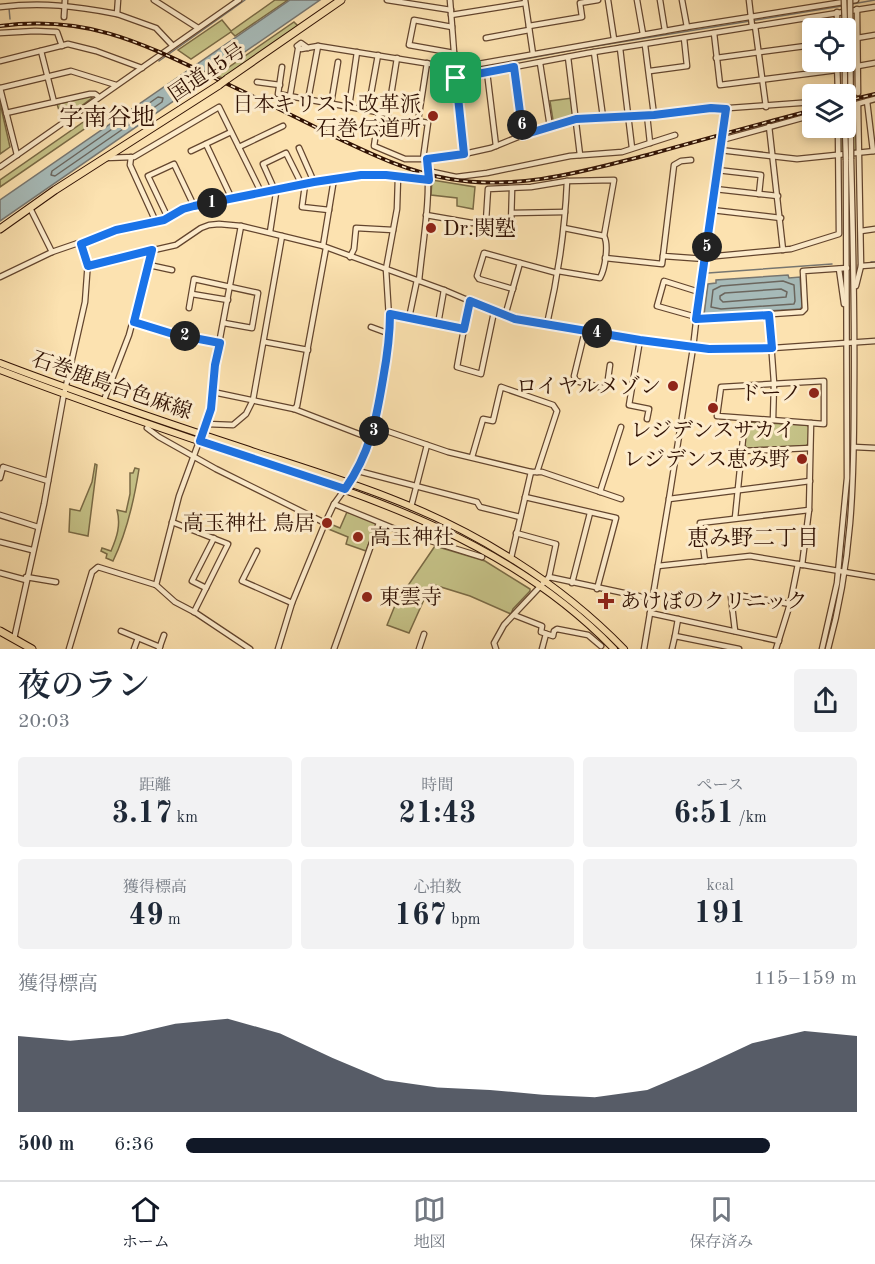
<!DOCTYPE html>
<html lang="ja">
<head>
<meta charset="utf-8">
<style>
  :root { --surface:#fff; --page:#f2f2f3; --text:#1f2937; --muted:#747a83; --line:#e0e1e3; --accent:#111827 }
  body { margin:0; font-family:"Old Standard TT","Noto Serif JP",serif; background:var(--page); color:var(--text); height:100vh; display:flex; flex-direction:column; font-size:22px; white-space:nowrap }
  * { box-sizing:border-box; margin:0 }
  p { font-size:20px; color:var(--muted) }
  .icon { flex:none; width:33px; height:33px; fill:none; stroke:currentColor; stroke-width:2; stroke-linecap:round; stroke-linejoin:round }
  .map { position:relative; height:649px; overflow:hidden }
  .side { display:flex; flex-direction:column; background:var(--surface); flex:1 }
  .side>* { flex:none }
  .controls { position:absolute; left:802px; top:18px; display:grid; gap:12px }
  .controls a { display:grid; place-items:center; width:54px; height:54px; border-radius:6px; background:var(--surface); box-shadow:0 3px 9px #0003; font-size:30px }
  .pin { position:absolute; display:grid; place-items:center; width:51px; height:51px; color:#fff; margin:-26px; border-radius:12px; box-shadow:0 3px 9px #0006 }
  .km { position:absolute; width:30px; height:30px; margin:-15px; border-radius:50%; background:#222; color:#fff; font-size:16px; line-height:30px; text-align:center }
  .round { display:grid; place-items:center; flex:none; width:63px; height:63px; border-radius:6px; background:var(--page) }
  .summary { display:flex; align-items:center; justify-content:space-between; height:102px; padding:0 18px }
  h1 { font-size:33px; font-weight:600; line-height:45px }
  .metrics { display:grid; grid-template-columns:repeat(3,1fr); gap:9px; height:102px; padding:6px 18px }
  .metrics div { display:grid; align-content:center; border-radius:6px; background:var(--page); text-align:center }
  .metrics b { font-size:30px; font-weight:600 }
  .metrics small { font-size:16px; font-weight:400 }
  .metrics p { font-size:16px }
  .chart { height:168px; padding:12px 18px }
  .chart p { display:flex; justify-content:space-between }
  .chart svg { width:100%; height:108px; margin-top:6px; fill:var(--accent); opacity:.7 }
  ul { padding:0 18px; list-style:none; font-size:20px }
  li { display:grid; grid-template-columns:96px 72px 1fr; align-items:center; height:45px }
  li i { height:15px; border-radius:8px; background:var(--accent) }
  .dock { display:flex; justify-content:space-around; align-items:center; height:84px; border-top:2px solid var(--line); background:var(--surface); font-size:16px; color:var(--muted) }
  .dock a { display:grid; justify-items:center; gap:3px }
  .dock .on { color:var(--accent) }
  .map>svg:first-child { display:block }
  .green { fill:#c5c287; stroke:#7a6a45; stroke-width:1.5 }
  .water { fill:#a6bab8; stroke:#777670; stroke-width:1.5 }
  .lines { fill:none; stroke-linecap:round; stroke-linejoin:round }
  .shore { stroke:#6b665e; stroke-width:1.5 }
  .stream { stroke:#777670; stroke-width:1.5 }
  .minor-casing { stroke:#63452e; stroke-width:7 }
  .major-casing { stroke:#301103; stroke-width:8 }
  .highway-casing { stroke:#301103; stroke-width:9 }
  .minor { stroke:#fdeccc; stroke-width:4.5 }
  .major { stroke:#fce2b0; stroke-width:6 }
  .highway { stroke:#fce2b0; stroke-width:7 }
  .rail-casing { stroke:#301103; stroke-width:4 }
  .rail { stroke:#fdeccc; stroke-width:1.5; stroke-dasharray:4.5; stroke-linecap:butt }
  .minor-bridge-casing { stroke:#63452e; stroke-width:7; stroke-linecap:butt }
  .highway-bridge-casing { stroke:#301103; stroke-width:9; stroke-linecap:butt }
  .minor-bridge { stroke:#fdeccc; stroke-width:4.5 }
  .highway-bridge { stroke:#fce2b0; stroke-width:7 }
  .route-casing { stroke:#fff; stroke-width:12 }
  .route { stroke:#1a73e8; stroke-width:8 }
  .poi-dot { fill:#8f2418; stroke:#fdeccc; stroke-width:2 }
  .labels { text-anchor:middle; stroke-width:6; stroke-linejoin:round; paint-order:stroke }
  .street-label { font-size:21px; fill:#301103; stroke:#fdeccc }
  .poi-label { font-size:21px; fill:#301103; stroke:#fdeccc; text-anchor:end }
  .neighbourhood-label { font-size:22px; fill:#301103; stroke:#fdeccc }
  .quarter-label { font-size:24px; fill:#301103; stroke:#fdeccc }
</style>
</head>
<body>
<div class="map">
<svg width="875" height="649" viewBox="0 0 875 649">
  <rect width="100%" height="100%" fill="#fce2b0"/>
  <filter id="stains"><feTurbulence type="fractalNoise" baseFrequency=".00333" numOctaves="4"/><feColorMatrix values="0 0 0 0 .2 0 0 0 0 .09 0 0 0 0 .02 0 0 0 .5 -.17"/></filter>
  <radialGradient id="worn" r=".72"><stop offset=".6" stop-color="#630" stop-opacity="0"/><stop offset="1" stop-color="#630" stop-opacity=".3"/></radialGradient>
  <g class="green">
    <polygon points="275,0 288,0 235,36 231,32 191,59 178,50 222,20 231,31"/>
    <polygon points="294,22 298,26 223,78 216,76"/>
    <polygon points="90,96 92,98 62,120 57,104"/>
    <polygon points="572,98 574,115 555,121 553,120 550,101"/>
    <polygon points="0,103 10,147 0,154"/>
    <polygon points="105,107 109,112 0,187 0,180"/>
    <polygon points="857,107 857,150 840,152 840,128 846,128 846,109"/>
    <polygon points="432,180 475,187 473,209 457,206 457,198 431,195"/>
    <polygon points="748,422 807,425 809,427 809,443 806,446 747,448 744,444 746,424"/>
    <polygon points="95,464 97,465 88,536 69,532 70,509 80,511 92,482"/>
    <path d="M135,468L139,469C134,501 127,532 113,561L106,558L107,554L101,551L102,548L111,551C117,537 121,525 117,510L126,512L130,494V473H133Z"/>
    <polygon points="347,512 377,523 366,551 346,544 348,537 326,528 328,523 340,528"/>
    <polygon points="435,546 485,561 530,589 530,591 513,609 511,614 470,596 431,584 409,633 387,625 396,603"/>
  </g>
  <g class="water">
    <polygon points="290,0 320,0 0,221 0,200"/>
    <polygon points="788,275 789,278 800,277 802,307 800,309 704,315 708,284 716,283 716,280"/>
  </g>
  <g class="lines">
    <g class="shore">
      <polygon points="158,97 163,98 162,102 55,176 51,175 52,171"/>
      <polygon points="783,281 794,285 795,301 794,304 721,309 711,307 713,290 721,286"/>
      <polygon points="781,289 787,292 786,297 723,302 720,299 720,296 725,293"/>
    </g>
    <g class="stream">
      <polyline points="852,4 875,0"/>
      <polyline points="9,8 10,19"/>
      <polyline points="159,61 245,0"/>
      <polyline points="466,70 578,49 842,6"/>
      <polyline points="871,262 875,262"/>
      <polyline points="708,273 832,264"/>
    </g>
    <g class="minor-casing">
      <g id="minor">
        <polyline points="154,0 198,28"/>
        <polyline points="387,0 451,10"/>
        <polyline points="450,0 456,78 588,53 875,7"/>
        <polyline points="525,0 533,54"/>
        <polyline points="608,0 614,39"/>
        <polyline points="637,0 643,34"/>
        <polyline points="660,0 665,31"/>
        <polyline points="682,0 687,27"/>
        <polyline points="749,0 752,26"/>
        <path d="M0,7C43,2 75,6 117,14L118,0"/>
        <polyline points="857,9 858,93"/>
        <polyline points="837,12 837,28"/>
        <polyline points="117,14 156,28 172,45"/>
        <polyline points="451,15 525,3"/>
        <polyline points="64,17 65,0"/>
        <polyline points="529,26 582,17 580,3 598,0"/>
        <polyline points="755,26 766,107"/>
        <polyline points="452,27 414,20 409,45 454,53"/>
        <polyline points="0,33 35,31 57,32 62,46"/>
        <polyline points="714,33 720,85 837,70"/>
        <polyline points="486,38 529,30"/>
        <polyline points="857,38 875,35"/>
        <polyline points="645,45 654,115"/>
        <polyline points="308,48 301,43 297,46 301,49 318,46 443,66 467,66 687,27 856,0"/>
        <polyline points="620,48 632,148"/>
        <polyline points="41,51 54,102"/>
        <polyline points="594,52 603,117"/>
        <polyline points="568,57 580,155"/>
        <polyline points="716,58 813,45"/>
        <polyline points="0,61 68,44 96,51 142,68"/>
        <polyline points="837,62 838,94"/>
        <polyline points="845,62 845,94"/>
        <polyline points="540,63 550,127"/>
        <polyline points="858,66 875,63"/>
        <polyline points="282,67 278,94 388,114 397,58"/>
        <polyline points="514,67 523,135"/>
        <polyline points="650,71 687,66 684,38"/>
        <polyline points="487,72 496,146"/>
        <polyline points="456,78 464,154 491,148 523,135 576,119 813,102"/>
        <polyline points="257,82 280,85"/>
        <polyline points="0,88 71,71 116,85"/>
        <polyline points="0,88 17,155"/>
        <polyline points="290,96 298,49"/>
        <polyline points="308,100 318,46"/>
        <polyline points="867,101 873,151"/>
        <polyline points="331,104 338,62"/>
        <polyline points="349,107 357,52"/>
        <polyline points="846,107 875,99"/>
        <polyline points="368,110 378,55"/>
        <polyline points="379,112 374,146 405,159 424,159"/>
        <polyline points="6,113 90,94 95,94 99,97"/>
        <polyline points="647,115 650,143"/>
        <polyline points="769,126 783,250"/>
        <polyline points="722,140 813,115"/>
        <polyline points="206,144 232,199"/>
        <polyline points="239,147 283,126"/>
        <polyline points="299,148 314,182"/>
        <polyline points="720,150 797,159 875,151"/>
        <polyline points="191,151 231,132"/>
        <polyline points="131,157 130,165 156,222"/>
        <polyline points="105,158 134,157 219,107 261,192"/>
        <polyline points="423,159 428,123 418,121 427,63"/>
        <polyline points="691,160 681,161 674,165 663,256 705,259"/>
        <polyline points="0,167 239,0"/>
        <polyline points="717,170 761,175 759,194"/>
        <polyline points="428,171 456,177 487,173 570,156 622,152 675,135"/>
        <polyline points="305,185 302,207 329,210"/>
        <polyline points="715,189 778,196"/>
        <polyline points="30,208 52,252"/>
        <polyline points="712,210 781,218"/>
        <polyline points="512,213 565,212"/>
        <polyline points="426,215 472,223 486,221 509,226 511,225 512,189"/>
        <polyline points="168,218 148,176 174,164 194,206"/>
        <polyline points="486,221 488,189 531,187 567,181 614,180 604,236"/>
        <polyline points="861,231 875,229"/>
        <polyline points="270,232 276,193 263,164 286,153 302,185"/>
        <polyline points="323,246 334,179"/>
        <polyline points="350,257 354,249 356,228 393,230"/>
        <polyline points="706,257 791,249 839,234 838,128"/>
        <polyline points="605,258 662,264 663,256"/>
        <polyline points="88,265 176,245 201,228 209,225 219,224 241,226 323,246 444,290 505,316 532,323 709,349 743,350 875,341"/>
        <polyline points="149,265 172,270"/>
        <polyline points="861,266 875,265"/>
        <polyline points="839,269 844,304"/>
        <path d="M558,271L600,278C605,269 609,245 604,236L564,228"/>
        <polyline points="0,277 52,252 116,230 164,220 183,209 194,206 314,182 361,175 386,175 429,180"/>
        <path d="M419,281C423,240 431,199 427,159L464,154"/>
        <polyline points="856,286 861,266 858,104"/>
        <polyline points="513,289 479,279 477,276 484,253 557,273"/>
        <polyline points="192,294 228,300"/>
        <polyline points="469,301 457,367 481,374 494,312"/>
        <polyline points="189,308 194,279 258,293 252,328 224,323"/>
        <polyline points="390,314 438,324 444,290"/>
        <polyline points="769,315 774,383 773,420"/>
        <polyline points="505,316 520,263"/>
        <polyline points="696,317 657,306 664,281 699,292"/>
        <polyline points="409,318 417,280"/>
        <polyline points="696,319 802,312 805,309 803,271 847,268"/>
        <polyline points="133,322 173,334 220,343"/>
        <polyline points="438,324 464,329"/>
        <path d="M547,324C558,277 565,229 567,181"/>
        <polyline points="371,327 390,334"/>
        <polyline points="585,331 574,376 576,381 603,388 607,386 610,365"/>
        <polyline points="640,340 629,405 649,409 647,419"/>
        <polyline points="265,342 308,350"/>
        <polygon points="824,381 824,424 717,416 721,387"/>
        <polyline points="213,392 294,409 372,439"/>
        <polyline points="104,400 129,335 152,250"/>
        <polyline points="294,409 297,406 326,248"/>
        <polyline points="207,424 233,425 246,414 253,400 282,236"/>
        <polyline points="375,427 448,452 531,472 542,472 621,499"/>
        <polyline points="147,428 159,437 216,469 325,523"/>
        <polyline points="854,447 875,448"/>
        <polyline points="743,451 810,448"/>
        <polyline points="472,457 483,419 493,421 501,387 553,405 557,411 537,472"/>
        <polyline points="358,471 477,502 480,507 520,517"/>
        <polyline points="0,478 3,467 48,481"/>
        <polyline points="600,492 621,427"/>
        <polyline points="525,497 616,518 597,589"/>
        <polyline points="669,499 810,481"/>
        <polyline points="334,504 405,533 482,557"/>
        <polyline points="411,507 427,445"/>
        <polyline points="0,515 38,527"/>
        <polyline points="735,518 745,419"/>
        <polyline points="172,522 228,544 194,612"/>
        <polyline points="516,533 556,544 549,577"/>
        <polyline points="0,542 32,550"/>
        <polyline points="257,551 242,581 292,603"/>
        <polyline points="511,558 531,472"/>
        <polyline points="705,561 700,523 809,510"/>
        <polyline points="802,565 809,510 811,423"/>
        <polyline points="658,566 750,556 875,577"/>
        <polyline points="0,573 26,580"/>
        <polyline points="26,577 56,582"/>
        <polyline points="572,583 590,513"/>
        <polyline points="156,585 179,496 211,409 215,365 241,226"/>
        <polyline points="206,588 192,581 214,538"/>
        <polyline points="650,613 779,641"/>
        <polyline points="514,615 542,626 541,632 553,636 554,631 557,629 588,635 601,646"/>
        <polyline points="121,631 160,647"/>
        <polyline points="735,631 731,597 743,596 790,604"/>
        <polyline points="675,636 678,619"/>
        <polyline points="14,639 44,504 63,399 85,302 88,261 81,244"/>
        <polyline points="69,649 92,572 98,567 156,585 175,602 196,613 250,649"/>
        <polyline points="134,649 138,638"/>
        <polyline points="159,649 164,635"/>
        <polyline points="278,649 292,603 325,523 334,504 358,471 375,427 390,334 386,269 397,209 398,177"/>
        <polyline points="334,649 379,523"/>
        <polyline points="419,649 424,634"/>
        <polyline points="496,649 494,643 504,625 549,577 652,599"/>
        <polyline points="542,649 546,634"/>
        <polyline points="644,649 669,499 693,348 701,279 706,257 726,109"/>
        <polyline points="672,649 675,636 739,649"/>
        <polyline points="776,649 790,604 798,564"/>
        <polyline points="822,649 837,583 847,478 846,160"/>
        <path d="M828,649C852,563 854,484 854,396C855,317 853,238 851,159"/>
      </g>
    </g>
    <g class="major-casing">
      <g id="major">
        <path d="M0,363C83,395 168,423 252,451C298,466 344,480 390,498C476,531 559,582 624,649"/>
        <path d="M0,370C73,398 148,424 222,449C364,495 507,538 614,649"/>
      </g>
    </g>
    <g class="highway-casing">
      <g id="highway">
        <polyline points="227,79 341,0"/>
        <polyline points="0,229 55,190 219,85"/>
        <polyline points="0,631 32,649"/>
      </g>
    </g>
    <use href="#minor" class="minor"/>
    <use href="#major" class="major"/>
    <use href="#highway" class="highway"/>
    <g class="rail-casing">
      <g id="rail">
        <path d="M0,26C85,15 138,41 213,77C252,96 292,115 331,135C369,153 407,172 450,179C519,191 584,171 651,154C705,139 759,124 813,110"/>
        <polyline points="846,101 875,94"/>
      </g>
    </g>
    <use href="#rail" class="rail"/>
    <g class="minor-bridge-casing">
      <g id="minor-bridge">
        <polyline points="844,0 845,28"/>
        <polyline points="850,0 851,159"/>
        <polyline points="845,128 846,160"/>
      </g>
    </g>
    <g class="highway-bridge-casing">
      <polyline id="highway-bridge" points="219,85 227,79"/>
    </g>
    <use href="#minor-bridge" class="minor-bridge"/>
    <use href="#highway-bridge" class="highway-bridge"/>
  </g>
  <g class="lines">
    <g class="route-casing">
      <path id="route" d="M514,67L523,135L576,119L654,115L711,108L726,109L696,319L769,315L772,348L709,349L640,340L515,319L470,301L464,329L390,314C390,336 387,357 383,379C376,421 370,453 345,489L200,441L211,409L215,365L220,343L173,334L134,322L152,250L88,266L81,244L116,230L164,220L183,209L194,206L314,182L361,175H386L429,180L427,159L464,154L456,78Z"/>
    </g>
    <use href="#route" class="route"/>
  </g>
  <g class="poi-dot">
    <circle cx="433" cy="116" r="6"/>
    <circle cx="431" cy="228" r="6"/>
    <circle cx="673" cy="386" r="6"/>
    <circle cx="814" cy="393" r="6"/>
    <circle cx="713" cy="408" r="6"/>
    <circle cx="802" cy="459" r="6"/>
    <circle cx="327" cy="523" r="6"/>
    <circle cx="358" cy="537" r="6"/>
    <circle cx="367" cy="597" r="6"/>
    <path d="M603 592h6v6h6v6h-6v6h-6v-6h-6v-6h6z"/>
  </g>
  <g class="labels">
    <g class="street-label">
      <text transform="translate(207 72) rotate(-34)" y="7">国道45号</text>
      <text transform="translate(112 385) rotate(19)" y="7">石巻鹿島台色麻線</text>
    </g>
    <g class="poi-label">
      <text x="421" y="111">日本キリスト改革派<tspan x="421" dy="24">石巻伝道所</tspan></text>
      <text x="443" y="235" text-anchor="start">Dr.関塾</text>
      <text x="661" y="393">ロイヤルメゾン</text>
      <text x="802" y="400">ドーノ</text>
      <text x="713" y="437" text-anchor="middle">レジデンスサカイ</text>
      <text x="790" y="466">レジデンス恵み野</text>
      <text x="315" y="530">高玉神社 鳥居</text>
      <text x="370" y="544" text-anchor="start">高玉神社</text>
      <text x="379" y="604" text-anchor="start">東雲寺</text>
      <text x="620" y="608" text-anchor="start">あけぼのクリニック</text>
    </g>
    <g class="neighbourhood-label">
      <text x="753" y="545">恵み野二丁目</text>
    </g>
    <g class="quarter-label">
      <text x="107" y="125">字南谷地</text>
    </g>
  </g>
  <rect width="100%" height="100%" filter="url(#stains)"/>
  <rect width="100%" height="100%" fill="url(#worn)"/>
</svg>
<div class="controls">
<a><svg class="icon" aria-label="locate" viewBox="0 0 24 24"><circle cx="12" cy="12" r="6"/><path d="M12 2v4M12 18v4M2 12h4M18 12h4"/></svg></a>
<a><svg class="icon" aria-label="layers" viewBox="0 0 24 24"><path d="M12 4l9 5-9 5-9-5zM3 14l9 5 9-5"/></svg></a>
</div>
<div class="pin" style="left:456px;top:78px;background:#1e9e55"><svg class="icon" aria-label="arrive" viewBox="0 0 24 24"><path d="M6 21V4h12l-3 4 3 4H6"/></svg></div>
<b class="km" style="left:212px;top:203px">1</b>
<b class="km" style="left:185px;top:336px">2</b>
<b class="km" style="left:374px;top:431px">3</b>
<b class="km" style="left:597px;top:333px">4</b>
<b class="km" style="left:707px;top:247px">5</b>
<b class="km" style="left:522px;top:125px">6</b>
</div>
<section class="side">
<div class="summary"><div><h1>夜のラン</h1><p>20:03</p></div><a class="round"><svg class="icon" aria-label="share" viewBox="0 0 24 24"><path d="M12 15V3M7 8l5-5 5 5M5 13v7h14v-7"/></svg></a></div>
<div class="metrics">
<div><p>距離</p><b>3.17<small> km</small></b></div>
<div><p>時間</p><b>21:43</b></div>
<div><p>ペース</p><b>6:51<small> /km</small></b></div>
</div>
<div class="metrics">
<div><p>獲得標高</p><b>49<small> m</small></b></div>
<div><p>心拍数</p><b>167<small> bpm</small></b></div>
<div><p>kcal</p><b>191</b></div>
</div>
<div class="chart"><p><span>獲得標高</span>115–159 m</p>
<svg viewBox="0 0 160 44" preserveAspectRatio="none"><path d="M0 44V13L10 15L20 13L30 8L40 6L50 12L60 22L70 31L80 34L90 35L100 37L110 38L120 35L130 26L140 16L150 11L160 13V44z"/></svg>
</div>
<ul>
<li><b>500 m</b>6:36<i style="width:87%"></i></li>
</ul>
</section>
<nav class="dock">
<a class="on"><svg class="icon" aria-label="home" viewBox="0 0 24 24"><path d="M3 11l9-7 9 7M6 9v11h12V9"/></svg>ホーム</a>
<a><svg class="icon" aria-label="map" viewBox="0 0 24 24"><path d="M3 6l6-2 6 2 6-2v14l-6 2-6-2-6 2zM9 4v14M15 6v14"/></svg>地図</a>
<a><svg class="icon" aria-label="saved" viewBox="0 0 24 24"><path d="M7 4h10v16l-5-4-5 4z"/></svg>保存済み</a>
</nav>
</body>
</html>
